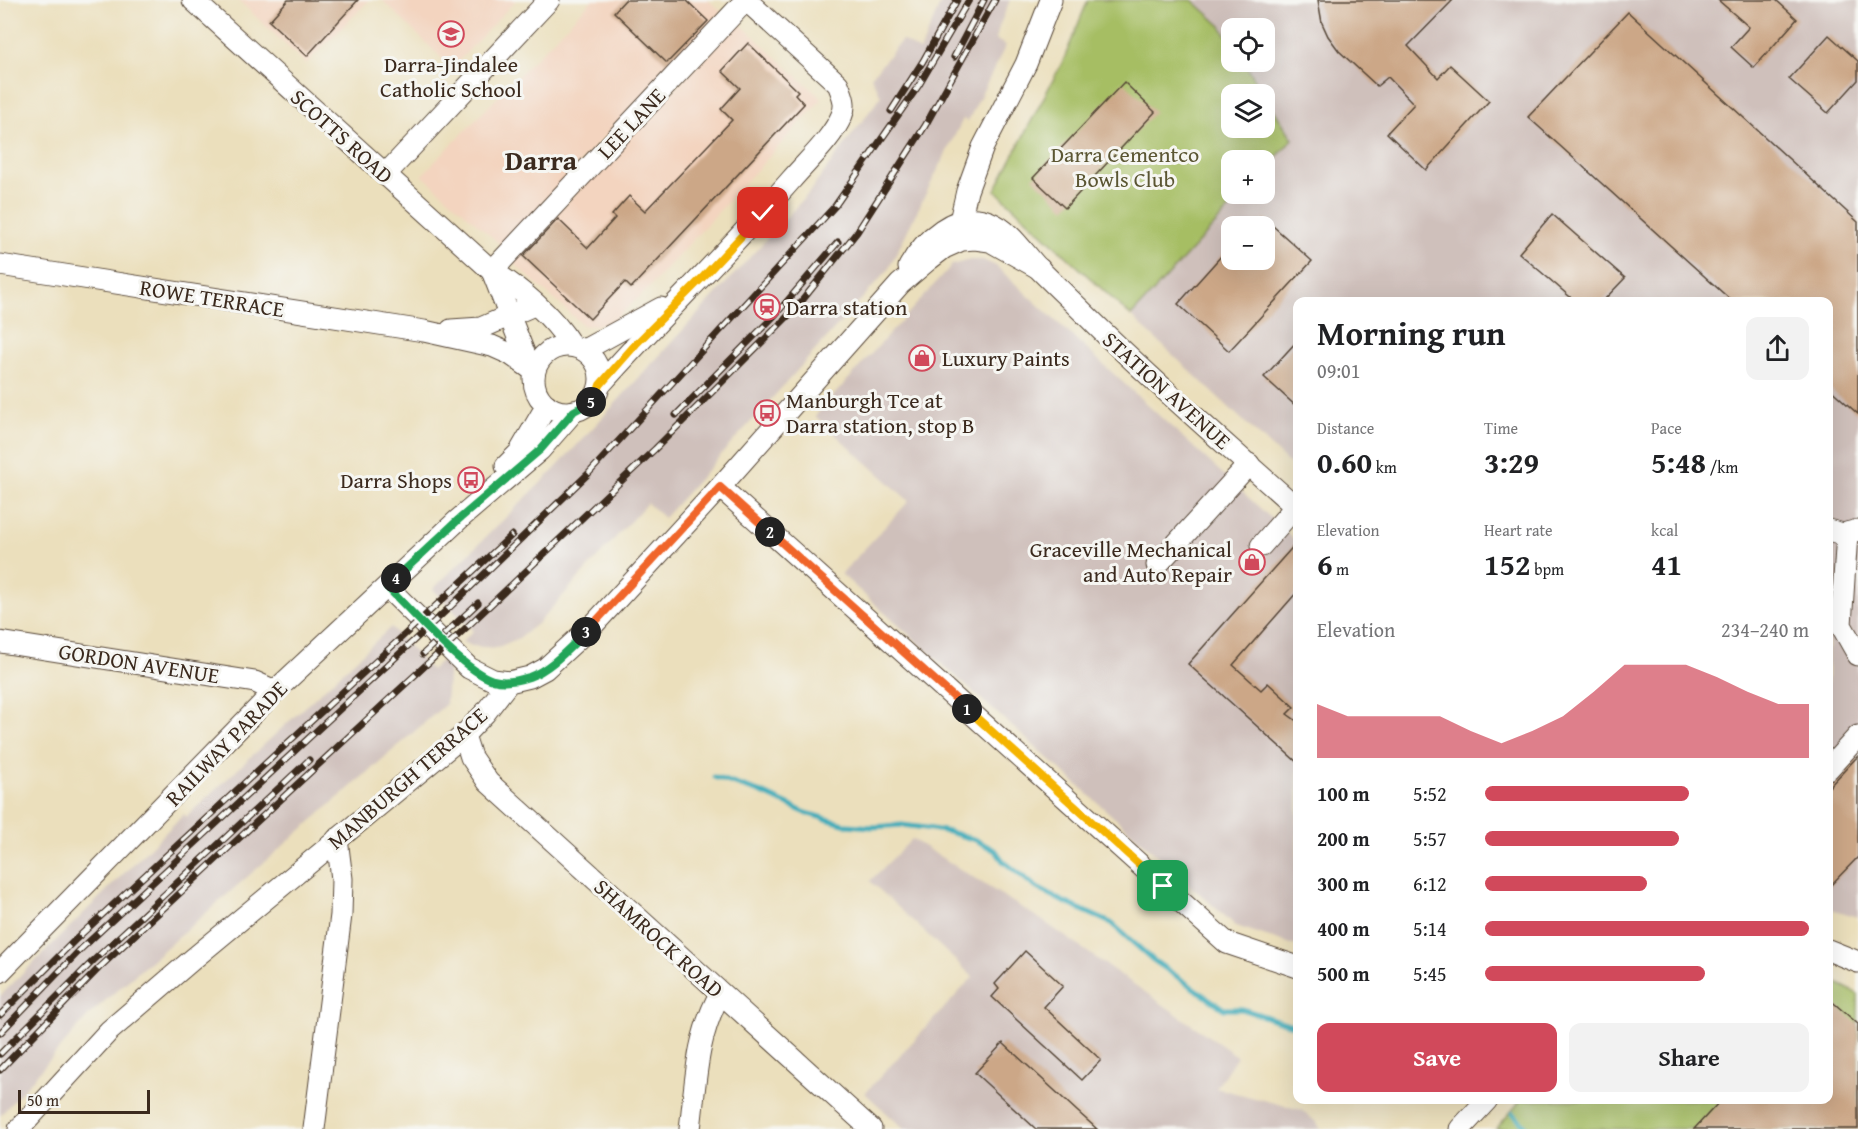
<!DOCTYPE html>
<html lang="en">
<head>
<meta charset="utf-8">
<style>
  :root { --surface:#fff; --page:#f2f2f2; --text:#202124; --muted:#757577; --accent:#d1495b }
  body { margin:0; font-family:"Gentium Book Plus",serif; background:var(--page); color:var(--text); height:100vh; display:flex; flex-direction:column; font-size:22px; white-space:nowrap }
  * { box-sizing:border-box; margin:0 }
  p { font-size:20px; color:var(--muted) }
  .icon { flex:none; width:33px; height:33px; fill:none; stroke:currentColor; stroke-width:2; stroke-linecap:round; stroke-linejoin:round }
  .map { position:relative; flex:1; overflow:hidden }
  .details { position:absolute; left:1293px; top:297px; width:540px; height:807px; display:flex; flex-direction:column; background:var(--surface); border-radius:12px; box-shadow:0 6px 24px #0002 }
  .details>* { flex:none }
  .tools { position:absolute; left:1221px; top:18px; display:grid; gap:12px }
  .tools a { display:grid; place-items:center; width:54px; height:54px; border-radius:12px; background:var(--surface); box-shadow:0 6px 24px #0002; font-size:30px }
  .scale { position:absolute; left:18px; bottom:15px; width:132px; box-sizing:border-box; padding-left:6px; border:3px solid #3b2a1e; border-top:0; font-size:16px; line-height:21px; white-space:nowrap; color:#3b2a1e; -webkit-text-stroke:4px #f6f6f2; paint-order:stroke }
  .pin { position:absolute; display:grid; place-items:center; width:51px; height:51px; color:#fff; margin:-26px; border-radius:12px; box-shadow:0 3px 9px #0006 }
  .km { position:absolute; width:30px; height:30px; margin:-15px; border-radius:50%; background:#222; color:#fff; font-size:16px; line-height:30px; text-align:center }
  .round { display:grid; place-items:center; flex:none; width:63px; height:63px; border-radius:12px; background:var(--page) }
  .summary { display:flex; align-items:center; justify-content:space-between; height:102px; padding:0 24px }
  h1 { font-size:33px; font-weight:600; line-height:45px }
  .metrics { display:grid; grid-template-columns:repeat(3,1fr); gap:9px; height:102px; padding:6px 24px }
  .metrics div { display:grid; align-content:center }
  .metrics b { font-size:30px; font-weight:600 }
  .metrics small { font-size:16px; font-weight:400 }
  .metrics p { font-size:16px }
  .chart { height:168px; padding:12px 24px }
  .chart p { display:flex; justify-content:space-between }
  .chart svg { width:100%; height:108px; margin-top:6px; fill:var(--accent); opacity:.7 }
  .action { display:flex; gap:12px; margin-top:auto; padding:12px 24px }
  .action a { flex:1; height:69px; border-radius:12px; background:var(--accent); color:#fff; font-size:24px; font-weight:600; line-height:69px; text-align:center }
  .action a+a { background:var(--page); color:var(--text) }
  ul { padding:0 24px; list-style:none; font-size:20px }
  li { display:grid; grid-template-columns:96px 72px 1fr; align-items:center; height:45px }
  li i { height:15px; border-radius:8px; background:var(--accent) }
  .map>svg:first-child { display:block }
  .built { fill:#f3d4bf }
  .industrial { fill:#cfc0bb; fill-rule:evenodd }
  .green { fill:#a6be64; stroke:#707441; stroke-width:1.5 }
  .lines { fill:none; stroke-linecap:round; stroke-linejoin:round }
  .stream { stroke:#3dacba; stroke-width:5 }
  .building { fill:#cca787 }
  .minor-casing { stroke:#554536; stroke-width:23 }
  .minor { stroke:#fff; stroke-width:21 }
  .rail-casing { stroke:#3b2a1e; stroke-width:7 }
  .rail { stroke:#f6f6f2; stroke-width:4.5; stroke-dasharray:14; stroke-linecap:butt }
  .split-1-casing { stroke:#fff; stroke-width:12 }
  .split-2-casing { stroke:#fff; stroke-width:12 }
  .split-3-casing { stroke:#fff; stroke-width:12 }
  .split-4-casing { stroke:#fff; stroke-width:12 }
  .split-5-casing { stroke:#fff; stroke-width:12 }
  .split-6-casing { stroke:#fff; stroke-width:12 }
  .split-1 { stroke:#f5b400; stroke-width:8 }
  .split-2 { stroke:#f0652b; stroke-width:8 }
  .split-3 { stroke:#f0652b; stroke-width:8 }
  .split-4 { stroke:#22a559; stroke-width:8 }
  .split-5 { stroke:#22a559; stroke-width:8 }
  .split-6 { stroke:#f5b400; stroke-width:8 }
  .labels { text-anchor:middle; stroke-width:6; stroke-linejoin:round; paint-order:stroke }
  .poi-label { font-size:22px; fill:#3b2a1e; stroke:#f6f6f2; text-anchor:start }
  .street-label { font-size:22px; fill:#3b2a1e; stroke:#f6f6f2 }
  .park-label { font-size:22px; fill:#5b5633; stroke:#f6f6f2 }
  .district-label { font-size:28px; font-weight:bold; fill:#3b2a1e; stroke:#f6f6f2 }
</style>
</head>
<body>
<div class="map">
<svg width="1858" height="1129" viewBox="0 0 1858 1129">
  <rect width="100%" height="100%" fill="#f6f6f2"/>
  <filter id="ink" filterUnits="userSpaceOnUse"><feTurbulence type="fractalNoise" baseFrequency=".0167" numOctaves="2"/><feDisplacementMap in="SourceGraphic" scale="12" xChannelSelector="R" yChannelSelector="G"/><feConvolveMatrix kernelMatrix="1 2 1 2 8 2 1 2 1" color-interpolation-filters="sRGB"/></filter>
  <filter id="wash" filterUnits="userSpaceOnUse"><feTurbulence type="fractalNoise" baseFrequency=".008" numOctaves="4" result="noise"/><feDisplacementMap in="SourceGraphic" scale="24" xChannelSelector="R" yChannelSelector="G"/><feGaussianBlur stdDeviation="1.35" result="paint"/><feColorMatrix in="noise" values="0 0 0 0 0 0 0 0 0 0 0 0 0 0 0 0 0 1.4 0 .05"/><feComposite in="paint" operator="in"/></filter>
  <g filter="url(#wash)">
    <rect width="100%" height="100%" fill="#ebdfbc"/>
    <g class="built">
      <polygon points="238,0 369,0 306,64"/>
      <polygon points="382,0 516,0 452,68"/>
      <polygon points="592,0 708,0 722,12 502,246 422,175"/>
      <polygon points="738,22 822,99 644,293 615,319 605,324 584,326 511,261"/>
    </g>
    <g class="industrial">
      <polygon points="942,0 1010,0 999,27 996,40 1006,45 968,121 963,119 888,270 664,518 647,503 538,623 519,638 496,648 472,646 462,642 473,631 433,589 555,469 808,194 881,96 871,77 902,40 920,51"/>
      <path d="M1192,0H1858V917L1828,908V302H1298L1297,471L1131,316L1243,194H1264L1265,170L1292,139L1244,62H1264V28H1232L1231,42L1221,26ZM1232,226H1264V260H1232Z"/>
      <polygon points="969,260 983,260 996,266 1297,542 1297,946 1236,926 841,574 909,501 815,416 952,265"/>
      <polygon points="391,627 431,670 444,658 449,664 446,704 91,1013 0,1116 0,996 184,814 186,817"/>
      <polygon points="912,839 1040,919 1237,1056 1216,1088 1302,1110 1316,1122 1321,1129 904,1129 865,1093 973,977 870,881"/>
    </g>
    <g class="green">
      <polygon points="1088,0 1192,0 1221,26 1231,42 1232,62 1244,62 1264,94 1232,94 1232,128 1264,128 1264,95 1293,139 1265,170 1264,160 1232,160 1232,194 1243,194 1131,316 995,190 1064,59"/>
      <polygon points="1829,979 1858,994 1858,1129 1496,1129 1521,1100 1828,1100"/>
    </g>
    <g class="lines">
      <g class="stream">
        <polyline points="714,777 762,793 806,813 847,825 872,827 902,825 926,828 949,832 976,840 996,851 1003,861 1037,888 1064,902 1111,923 1153,960 1224,1009 1242,1009 1298,1027"/>
        <polyline points="1513,1113 1528,1129"/>
      </g>
    </g>
    <g id="blocks">
      <g class="building">
        <polygon points="288,0 358,0 307,56 269,21"/>
        <polygon points="625,0 686,0 708,21 667,63 614,12"/>
        <polygon points="1318,0 1453,0 1408,46 1438,78 1450,65 1489,101 1426,170 1387,133 1414,104 1388,77 1377,86 1339,51 1328,36 1322,23"/>
        <polygon points="1718,0 1776,0 1797,19 1754,68 1731,47 1749,27"/>
        <polygon points="1628,12 1858,222 1858,414 1828,387 1828,302 1733,302 1528,117"/>
        <polygon points="1829,35 1858,61 1858,80 1828,113 1789,79"/>
        <polygon points="748,43 798,91 795,94 804,104 631,288 625,282 590,319 523,256 558,219 588,248 615,218 612,215 629,196 645,211 732,120 721,109 740,88 722,71"/>
        <polygon points="1124,82 1155,112 1065,208 1033,178"/>
        <polygon points="1552,214 1625,278 1602,302 1576,302 1519,253"/>
        <polygon points="1264,218 1312,261 1229,351 1178,304 1232,244 1232,260 1264,260"/>
        <polygon points="1298,340 1298,408 1264,377"/>
        <polygon points="1298,541 1298,591 1233,665 1261,690 1268,683 1294,707 1287,714 1298,722 1298,763 1188,664"/>
        <polygon points="1858,756 1858,857 1828,888 1828,788"/>
        <polygon points="1025,951 1063,986 1044,1007 1101,1060 1082,1080 992,997 999,989 995,984"/>
        <polygon points="1828,998 1858,1024 1858,1129 1694,1129 1721,1100 1828,1100"/>
        <polygon points="1003,1043 1078,1112 1097,1129 1036,1129 975,1073"/>
      </g>
    </g>
  </g>
  <g filter="url(#ink)">
    <use href="#blocks" fill-opacity="0" stroke="#554536" stroke-width="1.5"/>
    <g class="lines">
      <g class="minor-casing">
        <g id="minor">
          <path d="M193,0L492,271C521,289 553,316 571,345"/>
          <polyline points="385,175 549,0"/>
          <polyline points="960,221 967,191 983,147 1026,64 1051,0"/>
          <polyline points="0,265 424,331 492,346 510,354 530,368"/>
          <path d="M909,267C923,241 956,209 989,222C1012,231 1024,254 1041,271C1059,289 1078,307 1096,325C1161,389 1230,448 1298,509"/>
          <polyline points="492,271 746,0"/>
          <polyline points="492,271 530,368"/>
          <polyline points="451,330 481,328 534,305"/>
          <circle cx="567" cy="379" r="33"/>
          <polyline points="584,350 661,308"/>
          <path d="M600,385C662,315 730,250 791,180C808,160 832,139 842,115C847,104 842,94 838,84L746,0"/>
          <polyline points="506,466 519,453 547,405"/>
          <polyline points="720,487 1227,943 1298,967"/>
          <polyline points="1828,530 1843,534 1858,530"/>
          <polyline points="1847,533 1841,625 1858,655"/>
          <polyline points="1261,546 1295,507"/>
          <polyline points="1157,565 1249,464"/>
          <polyline points="387,587 469,668 493,680 509,682"/>
          <polyline points="0,642 255,682 275,691"/>
          <polyline points="464,735 471,757 488,782 871,1129"/>
          <polyline points="1828,769 1858,736"/>
          <polyline points="1828,950 1858,962"/>
          <polyline points="0,972 275,691 458,520 540,450 574,411"/>
          <polyline points="19,1129 109,1031 193,959 464,735 485,713 509,682 530,677 545,669 595,623 720,487 900,284 927,261 944,248 962,240 975,239 990,241 1040,269"/>
          <polyline points="314,1129 341,915 342,879 337,839"/>
          <path d="M690,1129C696,1081 696,1037 720,994"/>
          <polyline points="1460,1129 1487,1100"/>
        </g>
      </g>
      <use href="#minor" class="minor"/>
      <g class="rail-casing">
        <g id="rail">
          <polyline points="954,57 984,0"/>
          <polyline points="891,111 923,61 957,0"/>
          <polyline points="676,415 776,314 838,242"/>
          <polyline points="423,654 478,603"/>
          <polyline points="0,1015 74,941 512,535"/>
          <polyline points="0,1033 81,949 450,607 589,473 835,206 919,85 969,0"/>
          <polyline points="0,1054 93,961 309,760"/>
          <polyline points="0,1070 99,968 468,626 655,449 797,307 857,232 925,126 995,0"/>
        </g>
      </g>
      <use href="#rail" class="rail"/>
    </g>
  </g>
  <g class="lines" filter="url(#ink)">
    <g class="split-1-casing">
      <polyline id="split-1" points="967,709 1163,886"/>
    </g>
    <g class="split-2-casing">
      <polyline id="split-2" points="770,532 967,709"/>
    </g>
    <g class="split-3-casing">
      <polyline id="split-3" points="586,632 720,487 770,532"/>
    </g>
    <g class="split-4-casing">
      <path id="split-4" d="M396,578L387,587C411,610 463,671 493,680C505,683 517,681 529,677C551,669 569,648 586,632"/>
    </g>
    <g class="split-5-casing">
      <polyline id="split-5" points="396,578 458,520 540,450 574,411 591,402"/>
    </g>
    <g class="split-6-casing">
      <polyline id="split-6" points="591,402 597,394 600,385 636,344 704,276 763,213"/>
    </g>
    <use href="#split-1" class="split-1"/>
    <use href="#split-2" class="split-2"/>
    <use href="#split-3" class="split-3"/>
    <use href="#split-4" class="split-4"/>
    <use href="#split-5" class="split-5"/>
    <use href="#split-6" class="split-6"/>
  </g>
  <defs>
    <g id="school-ring" transform="scale(1.35)"><circle r="9.5" fill="#f6f6f2" stroke="#d1495b" stroke-width="1.5"/><path d="M0-5L7-2L0 1L-7-2ZM-4 1L0 2.5L4 1V4Q0 6-4 4Z" fill="#d1495b"/></g>
    <g id="station-ring" transform="scale(1.35)"><circle r="9.5" fill="#f6f6f2" stroke="#d1495b" stroke-width="1.5"/><path d="M-3-6H3Q5-6 5-4V2Q5 4 3 4L4.5 6H3L1.5 4h-3L-3 6H-4.5L-3 4Q-5 4-5 2V-4Q-5-6-3-6ZM-3.5-4v3h7v-3ZM-3.5 1v1.5H-2V1ZM2 1v1.5H3.5V1Z" fill="#d1495b"/></g>
    <g id="shop-ring" transform="scale(1.35)"><circle r="9.5" fill="#f6f6f2" stroke="#d1495b" stroke-width="1.5"/><path d="M-5-2.5h2.3a2.7 3.5 0 0 1 5.4 0H5L5.5 6h-11ZM-1.5-2.5h3a1.5 2.3 0 0 0-3 0Z" fill="#d1495b"/></g>
    <g id="bus-ring" transform="scale(1.35)"><circle r="9.5" fill="#f6f6f2" stroke="#d1495b" stroke-width="1.5"/><path d="M-5-6H5V4H4V6H2V4H-2V6H-4V4H-5ZM-3.5-4V0h7V-4ZM-3.5 1.2v1.5H-2V1.2ZM2 1.2v1.5H3.5V1.2Z" fill="#d1495b"/></g>
  </defs>
  <g fill-rule="evenodd">
    <use href="#school-ring" x="451" y="34"/>
    <use href="#station-ring" x="767" y="307"/>
    <use href="#shop-ring" x="922" y="358"/>
    <use href="#bus-ring" x="767" y="413"/>
    <use href="#bus-ring" x="471" y="480"/>
    <use href="#shop-ring" x="1252" y="562"/>
  </g>
  <g class="labels">
    <g class="poi-label">
      <text x="451" y="72" text-anchor="middle">Darra-Jindalee<tspan x="451" dy="25">Catholic School</tspan></text>
      <text x="786" y="315">Darra station</text>
      <text x="942" y="366">Luxury Paints</text>
      <text x="786" y="408">Manburgh Tce at<tspan x="786" dy="25">Darra station, stop B</tspan></text>
      <text x="452" y="488" text-anchor="end">Darra Shops</text>
      <text x="1232" y="557" text-anchor="end">Graceville Mechanical<tspan x="1232" dy="25">and Auto Repair</tspan></text>
    </g>
    <g class="street-label">
      <text transform="translate(631 123) rotate(-47)" y="8">LEE LANE</text>
      <text transform="translate(342 136) rotate(42)" y="8">SCOTTS ROAD</text>
      <text transform="translate(212 298) rotate(9)" y="8">ROWE TERRACE</text>
      <text transform="translate(1167 390) rotate(42)" y="8">STATION AVENUE</text>
      <text transform="translate(139 663) rotate(9)" y="8">GORDON AVENUE</text>
      <text transform="translate(226 743) rotate(-46)" y="8">RAILWAY PARADE</text>
      <text transform="translate(407 778) rotate(-41)" y="8">MANBURGH TERRACE</text>
      <text transform="translate(659 938) rotate(42)" y="8">SHAMROCK ROAD</text>
    </g>
    <g class="park-label">
      <text x="1125" y="162">Darra Cementco<tspan x="1125" dy="25">Bowls Club</tspan></text>
    </g>
    <g class="district-label">
      <text x="541" y="170">Darra</text>
    </g>
  </g>
</svg>
<div class="tools">
<a><svg class="icon" aria-label="locate" viewBox="0 0 24 24"><circle cx="12" cy="12" r="6"/><path d="M12 2v4M12 18v4M2 12h4M18 12h4"/></svg></a>
<a><svg class="icon" aria-label="layers" viewBox="0 0 24 24"><path d="M12 4l9 5-9 5-9-5zM3 14l9 5 9-5"/></svg></a>
<a>+</a>
<a>−</a>
</div>
<div class="scale">50 m</div>
<div class="pin" style="left:1163px;top:886px;background:#1e9e55"><svg class="icon" aria-label="arrive" viewBox="0 0 24 24"><path d="M6 21V4h12l-3 4 3 4H6"/></svg></div>
<div class="pin" style="left:763px;top:213px;background:#d93025"><svg class="icon" aria-label="check" viewBox="0 0 24 24"><path d="M5 12l5 5 9-10"/></svg></div>
<b class="km" style="left:967px;top:709px">1</b>
<b class="km" style="left:770px;top:532px">2</b>
<b class="km" style="left:586px;top:632px">3</b>
<b class="km" style="left:396px;top:578px">4</b>
<b class="km" style="left:591px;top:402px">5</b>
<section class="details">
<div class="summary"><div><h1>Morning run</h1><p>09:01</p></div><a class="round"><svg class="icon" aria-label="share" viewBox="0 0 24 24"><path d="M12 15V3M7 8l5-5 5 5M5 13v7h14v-7"/></svg></a></div>
<div class="metrics">
<div><p>Distance</p><b>0.60<small> km</small></b></div>
<div><p>Time</p><b>3:29</b></div>
<div><p>Pace</p><b>5:48<small> /km</small></b></div>
</div>
<div class="metrics">
<div><p>Elevation</p><b>6<small> m</small></b></div>
<div><p>Heart rate</p><b>152<small> bpm</small></b></div>
<div><p>kcal</p><b>41</b></div>
</div>
<div class="chart"><p><span>Elevation</span>234–240 m</p>
<svg viewBox="0 0 160 44" preserveAspectRatio="none"><path d="M0 44V22L10 27L20 27L30 27L40 27L50 33L60 38L70 33L80 27L90 17L100 6L110 6L120 6L130 11L140 17L150 22L160 22V44z"/></svg>
</div>
<ul>
<li><b>100 m</b>5:52<i style="width:63%"></i></li>
<li><b>200 m</b>5:57<i style="width:60%"></i></li>
<li><b>300 m</b>6:12<i style="width:50%"></i></li>
<li><b>400 m</b>5:14<i style="width:100%"></i></li>
<li><b>500 m</b>5:45<i style="width:68%"></i></li>
</ul>
<div class="action"><a>Save</a><a>Share</a></div>
</section>
</div>
</body>
</html>
